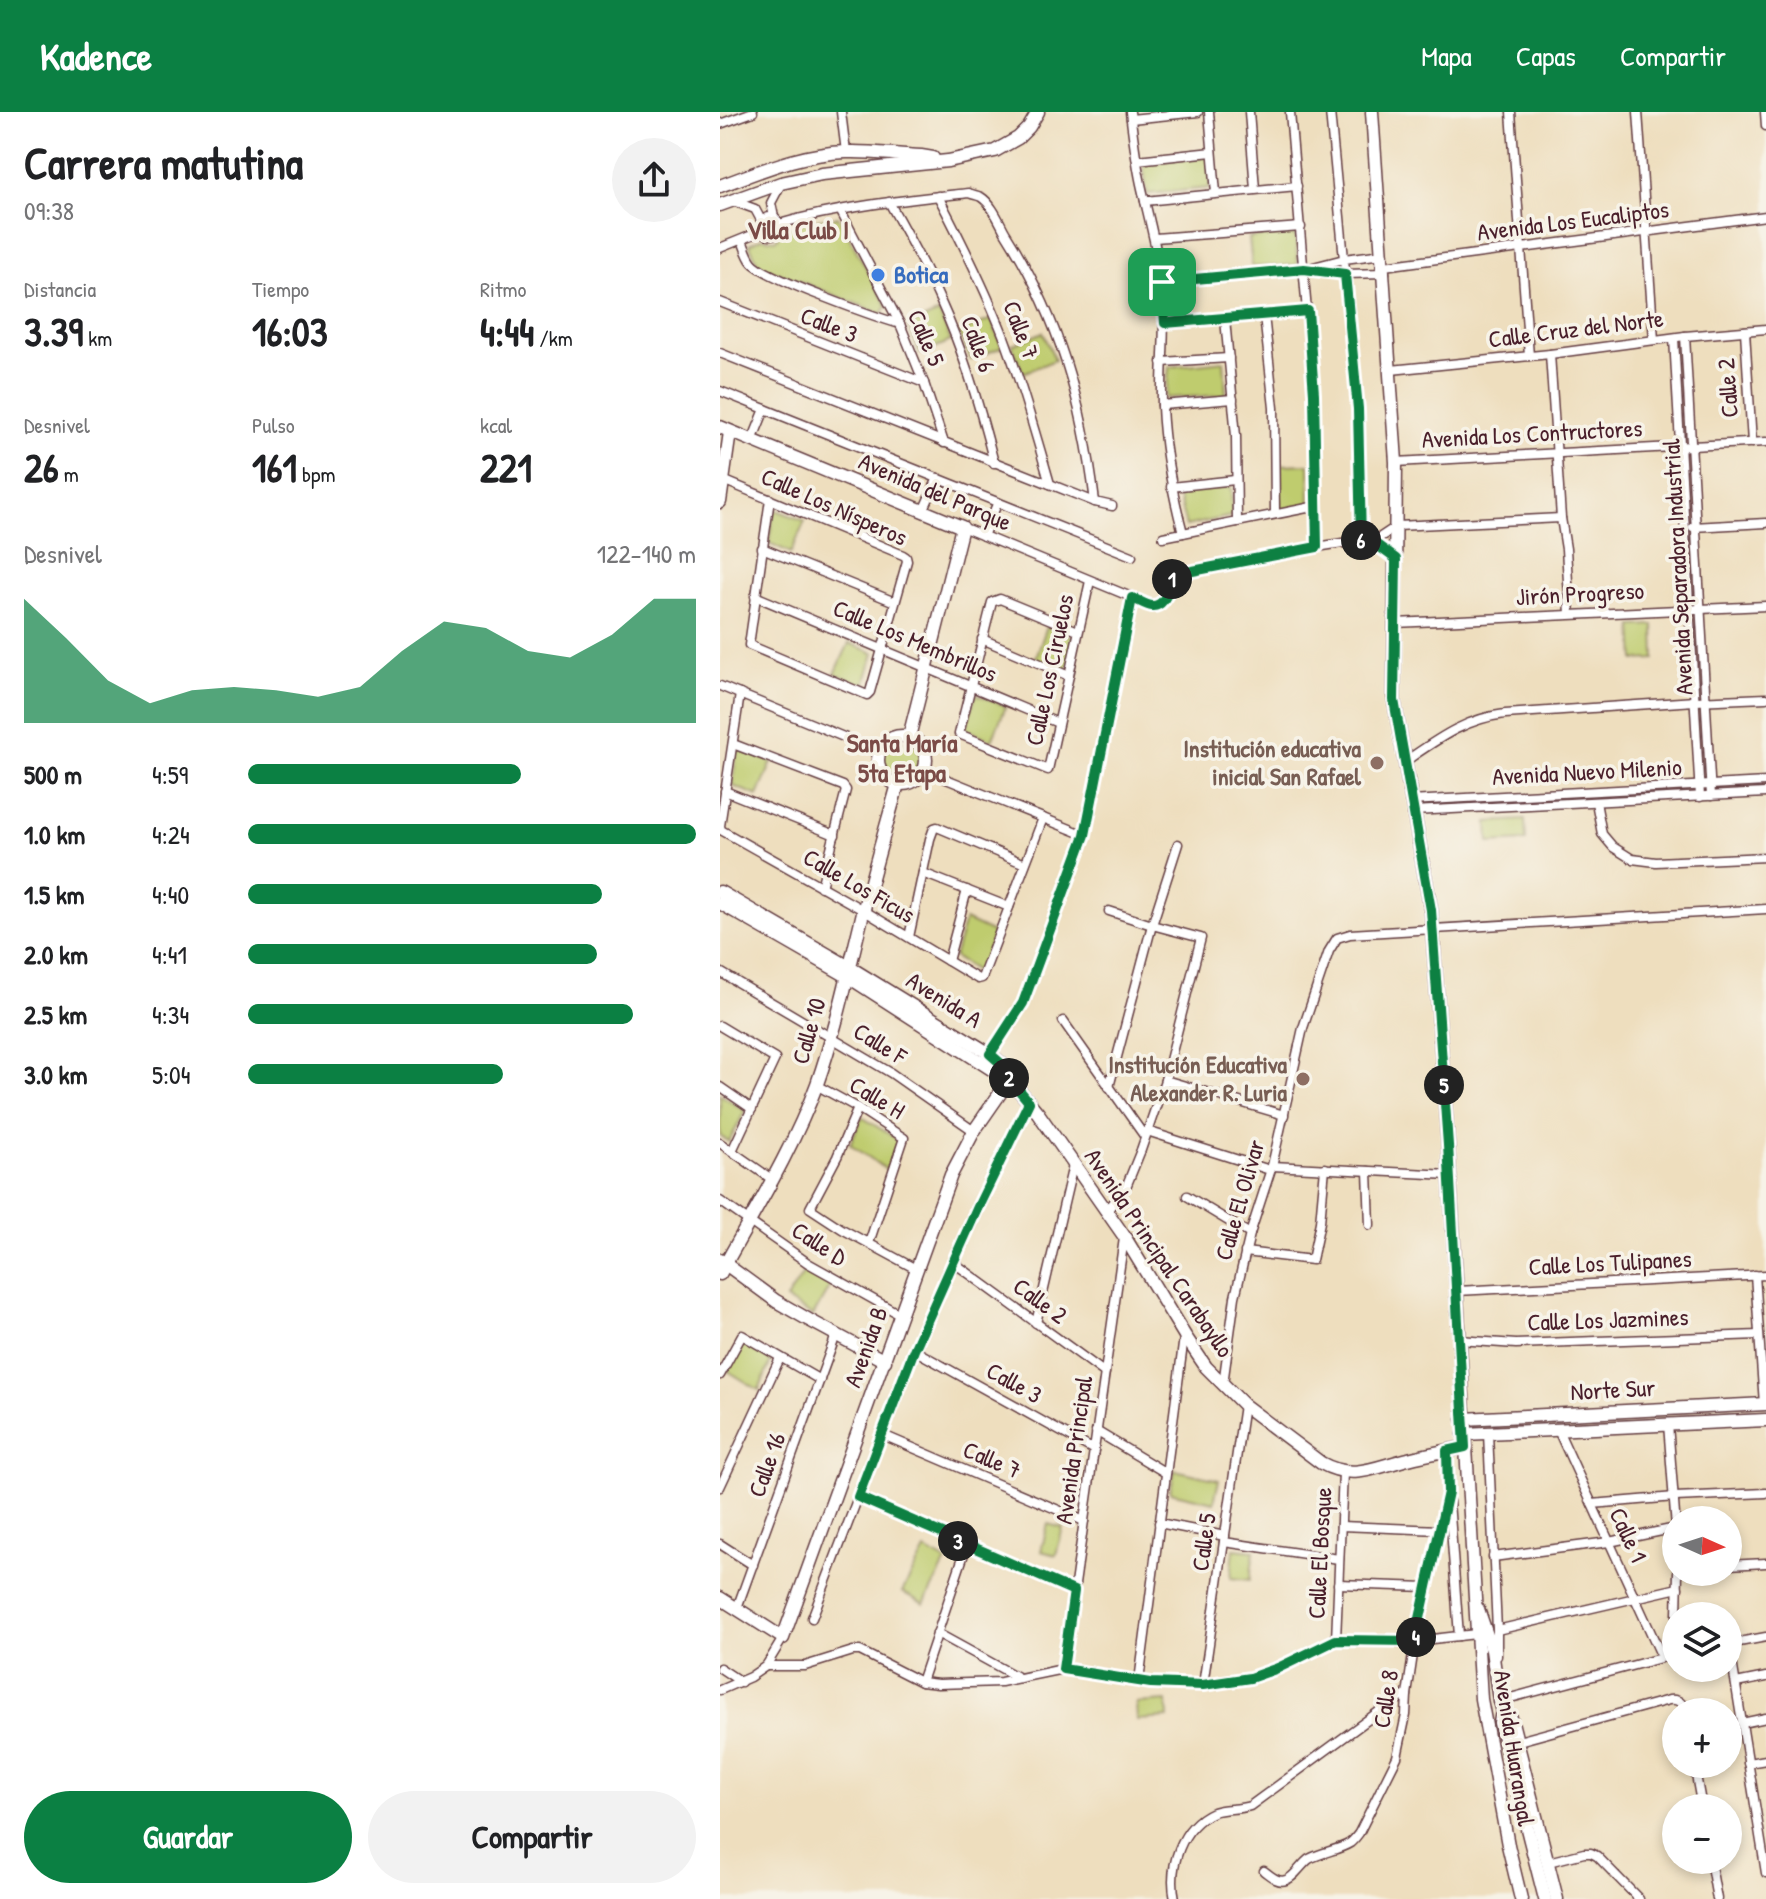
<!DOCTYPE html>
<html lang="es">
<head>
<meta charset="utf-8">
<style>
  :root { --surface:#fff; --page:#f2f2f2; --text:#202124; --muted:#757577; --accent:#0b8043 }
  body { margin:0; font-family:"Patrick Hand",sans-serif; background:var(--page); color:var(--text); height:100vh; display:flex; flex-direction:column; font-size:30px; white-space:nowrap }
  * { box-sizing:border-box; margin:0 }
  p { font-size:26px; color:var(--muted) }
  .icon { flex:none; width:44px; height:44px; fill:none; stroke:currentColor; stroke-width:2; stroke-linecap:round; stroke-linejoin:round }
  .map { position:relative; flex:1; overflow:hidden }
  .sheet { display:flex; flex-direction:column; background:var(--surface); width:720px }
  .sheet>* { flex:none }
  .needle { width:52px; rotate:93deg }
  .controls { position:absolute; left:942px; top:1394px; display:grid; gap:16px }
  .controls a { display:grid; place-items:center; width:80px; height:80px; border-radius:50%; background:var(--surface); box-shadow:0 4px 12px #0003; font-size:40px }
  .pin { position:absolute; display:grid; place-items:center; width:68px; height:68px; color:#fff; margin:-34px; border-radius:16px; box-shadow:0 4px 12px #0006 }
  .km { position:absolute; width:40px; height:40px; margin:-20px; border-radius:50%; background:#222; color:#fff; font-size:22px; line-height:40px; text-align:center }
  .round { display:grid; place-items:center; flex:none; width:84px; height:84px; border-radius:42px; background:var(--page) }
  .overview { display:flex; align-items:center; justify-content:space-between; height:136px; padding:0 24px }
  h1 { font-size:44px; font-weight:700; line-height:60px }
  .figures { display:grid; grid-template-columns:repeat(3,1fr); gap:12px; height:136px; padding:8px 24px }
  .figures div { display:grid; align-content:center }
  .figures b { font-size:40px; font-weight:700 }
  .figures small { font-size:22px; font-weight:400 }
  .figures p { font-size:22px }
  .chart { height:224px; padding:16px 24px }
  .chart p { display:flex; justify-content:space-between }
  .chart svg { width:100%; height:144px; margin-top:8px; fill:var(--accent); opacity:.7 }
  .action { display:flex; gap:16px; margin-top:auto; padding:16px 24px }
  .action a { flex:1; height:92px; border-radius:48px; background:var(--accent); color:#fff; font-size:32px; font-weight:700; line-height:92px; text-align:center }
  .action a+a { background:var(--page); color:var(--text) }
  ul { padding:0 24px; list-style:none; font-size:26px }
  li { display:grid; grid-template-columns:128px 96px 1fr; align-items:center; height:60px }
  li i { height:20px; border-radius:10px; background:var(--accent) }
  header { display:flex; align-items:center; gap:48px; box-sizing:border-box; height:112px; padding:0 40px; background:var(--accent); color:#fff }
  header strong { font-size:38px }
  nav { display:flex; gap:44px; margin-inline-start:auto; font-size:28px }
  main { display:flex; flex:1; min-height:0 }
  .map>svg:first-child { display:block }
  .green { fill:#bfcc6e; stroke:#84764c; stroke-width:2 }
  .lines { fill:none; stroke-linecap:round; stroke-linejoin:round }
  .street-casing { stroke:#633c41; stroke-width:11 }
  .secondary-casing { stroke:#633c41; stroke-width:15 }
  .street { stroke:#fff; stroke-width:8 }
  .secondary { stroke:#fff; stroke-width:12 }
  .route-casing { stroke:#fff; stroke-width:16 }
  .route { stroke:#0b8043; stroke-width:10 }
  .shop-dot { fill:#3f7fe0; stroke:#f7f3e8; stroke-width:3 }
  .education-dot { fill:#8d6e63; stroke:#f7f3e8; stroke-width:3 }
  .labels { text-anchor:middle; stroke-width:7; stroke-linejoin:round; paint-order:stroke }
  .street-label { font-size:24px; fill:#4a1f2b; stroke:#f7f3e8 }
  .shop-label { font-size:24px; font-weight:bold; fill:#366cbe; stroke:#f7f3e8; text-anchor:start }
  .education-label { font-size:24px; font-weight:bold; fill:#785e54; stroke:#f7f3e8; text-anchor:end }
  .neighbourhood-label { font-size:26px; font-weight:bold; fill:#7b4b47; stroke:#f7f3e8 }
</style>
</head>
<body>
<header>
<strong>Kadence</strong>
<nav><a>Mapa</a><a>Capas</a><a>Compartir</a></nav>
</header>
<main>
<section class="sheet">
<div class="overview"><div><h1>Carrera matutina</h1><p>09:38</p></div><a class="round"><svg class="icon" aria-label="share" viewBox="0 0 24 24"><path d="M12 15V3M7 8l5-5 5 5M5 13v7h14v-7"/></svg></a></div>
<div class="figures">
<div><p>Distancia</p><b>3.39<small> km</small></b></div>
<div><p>Tiempo</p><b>16:03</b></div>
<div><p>Ritmo</p><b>4:44<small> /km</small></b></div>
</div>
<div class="figures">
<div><p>Desnivel</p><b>26<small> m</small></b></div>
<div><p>Pulso</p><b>161<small> bpm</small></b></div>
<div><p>kcal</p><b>221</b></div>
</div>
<div class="chart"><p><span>Desnivel</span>122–140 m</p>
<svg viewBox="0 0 160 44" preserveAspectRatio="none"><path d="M0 44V6L10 18L20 31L30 38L40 34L50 33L60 34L70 36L80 33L90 22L100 13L110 15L120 22L130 24L140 17L150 6L160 6V44z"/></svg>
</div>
<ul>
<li><b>500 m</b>4:59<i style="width:61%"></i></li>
<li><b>1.0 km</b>4:24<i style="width:100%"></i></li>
<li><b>1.5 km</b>4:40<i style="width:79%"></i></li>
<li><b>2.0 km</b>4:41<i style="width:78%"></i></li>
<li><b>2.5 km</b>4:34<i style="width:86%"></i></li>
<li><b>3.0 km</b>5:04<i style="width:57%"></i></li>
</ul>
<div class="action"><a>Guardar</a><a>Compartir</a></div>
</section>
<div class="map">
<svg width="1046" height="1787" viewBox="0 0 1046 1787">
  <rect width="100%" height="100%" fill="#f7f3e8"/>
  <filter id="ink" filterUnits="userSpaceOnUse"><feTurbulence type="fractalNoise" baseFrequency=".0125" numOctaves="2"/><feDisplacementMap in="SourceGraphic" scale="16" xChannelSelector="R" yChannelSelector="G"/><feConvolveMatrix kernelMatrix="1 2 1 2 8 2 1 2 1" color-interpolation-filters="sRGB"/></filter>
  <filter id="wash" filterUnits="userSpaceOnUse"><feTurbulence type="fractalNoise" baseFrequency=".006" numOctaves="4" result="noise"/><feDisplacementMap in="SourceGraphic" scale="32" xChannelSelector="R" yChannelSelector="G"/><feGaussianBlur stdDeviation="1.8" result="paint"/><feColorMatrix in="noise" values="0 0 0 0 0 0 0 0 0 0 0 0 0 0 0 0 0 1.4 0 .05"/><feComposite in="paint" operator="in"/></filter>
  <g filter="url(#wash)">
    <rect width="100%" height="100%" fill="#eedebe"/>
    <g class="green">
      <polygon points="489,44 490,76 427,82 423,51"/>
      <polygon points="118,105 167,194 162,202 39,153 29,132 42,126 55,128 65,117 97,107"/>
      <polygon points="575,121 578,153 532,155 529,126"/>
      <polygon points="219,201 231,229 200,242 188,214"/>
      <polygon points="271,207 282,235 251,248 239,221"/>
      <polygon points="323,220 335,248 303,261 292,233"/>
      <polygon points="504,249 506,283 446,286 449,255"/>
      <polygon points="589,352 590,391 560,398 560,353"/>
      <polygon points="511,375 512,404 466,414 457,380"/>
      <polygon points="54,397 85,409 71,441 49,431"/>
      <polygon points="934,513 935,547 915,548 913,514"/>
      <polygon points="327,514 353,525 347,562 315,548"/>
      <polygon points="129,531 154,541 145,573 115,562"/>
      <polygon points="256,582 286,594 272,628 246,617"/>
      <circle cx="182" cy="648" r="19"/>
      <polygon points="17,637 52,650 38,684 13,674"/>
      <polygon points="805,708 806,729 769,731 768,710"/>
      <polygon points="245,808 273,821 259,861 234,845"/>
      <polygon points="0,982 25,999 9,1030 0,1024"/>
      <polygon points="142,1005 178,1028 167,1058 130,1032"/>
      <polygon points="86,1157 111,1172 93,1204 66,1188"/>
      <polygon points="23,1231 51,1249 39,1278 8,1259"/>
      <polygon points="455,1358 499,1368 494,1390 450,1380"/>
      <polygon points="328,1412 343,1416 336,1443 321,1439"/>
      <polygon points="514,1437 534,1439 530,1468 511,1466"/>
      <polygon points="205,1438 226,1450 204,1492 182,1480"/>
      <polygon points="447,1589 448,1606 417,1608 416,1591"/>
    </g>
  </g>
  <g filter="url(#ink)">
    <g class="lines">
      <g class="street-casing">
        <g id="street">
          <polyline points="121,0 126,40"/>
          <path d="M410,0C413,24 416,49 421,72C429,108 439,143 443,179C446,218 441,256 442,295C444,338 452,379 463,421"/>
          <polyline points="489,0 496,81"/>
          <polyline points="529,0 535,77"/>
          <polyline points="570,0 594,282 597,435"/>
          <polyline points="791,0 809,244"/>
          <polyline points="918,0 934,228"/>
          <polyline points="1045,0 1046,14"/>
          <polyline points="411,7 478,0"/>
          <polyline points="0,12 33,0"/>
          <polyline points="417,48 492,40"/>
          <path d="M218,84C242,130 265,176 284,225C302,273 316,323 330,372"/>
          <polyline points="13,89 35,97 42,110"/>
          <polyline points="425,89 577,74"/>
          <path d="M169,90C187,122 205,154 220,188C244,240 260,295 274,351"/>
          <polyline points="120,98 180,212 204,271 224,331"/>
          <circle cx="50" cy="114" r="9"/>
          <polyline points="54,105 51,91 61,72"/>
          <path d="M59,112C121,94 185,88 249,81C250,82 260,84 261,85C272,92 279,109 285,120C339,205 363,291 375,390"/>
          <polyline points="435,126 581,115"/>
          <path d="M22,128C25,135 27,144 32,150C43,165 156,205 180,212"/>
          <polyline points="0,136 42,119"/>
          <polyline points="664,154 1046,104"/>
          <polyline points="593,155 624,147 610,0"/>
          <polyline points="442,170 584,157 625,162 665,161"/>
          <polyline points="0,190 204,271"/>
          <polyline points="544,203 554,296 555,402"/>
          <polyline points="505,207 516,324 517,410"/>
          <polyline points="445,211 588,199"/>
          <polyline points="1025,219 1032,331"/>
          <polyline points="965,224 991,684"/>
          <polyline points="954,226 980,685"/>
          <polyline points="0,241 375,390 392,394"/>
          <polyline points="830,242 841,406 846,437 850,502"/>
          <polyline points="442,250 509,246"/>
          <polyline points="671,258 830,242 965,224 1046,217"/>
          <polyline points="0,279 412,444"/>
          <polyline points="442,293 513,287"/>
          <polyline points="32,329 45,297"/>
          <polyline points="676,350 1046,330"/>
          <polyline points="3,368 183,443 186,445 187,449 150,580 147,583 29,533 50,387"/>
          <polyline points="451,375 515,368"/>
          <polyline points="203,399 218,366"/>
          <path d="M242,415L433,494C449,489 447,472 457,462L597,435L641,428L653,430"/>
          <polyline points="973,415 1046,411"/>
          <polyline points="263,424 278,390"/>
          <polyline points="443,425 597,394"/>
          <polyline points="641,428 638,297 624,147 663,142"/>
          <polyline points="42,436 175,490"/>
          <polyline points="676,447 653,430 677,414 841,406"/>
          <polyline points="35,484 338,611"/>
          <polyline points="675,511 1046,494"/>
          <polyline points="358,519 280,487 272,490 239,622 328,658 370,469"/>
          <polyline points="262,527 349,564"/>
          <polyline points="0,574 160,640"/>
          <polyline points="20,582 0,714 1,718 143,798 258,867 262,866 323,706"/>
          <polyline points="13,632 123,674 126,678 101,775"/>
          <path d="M684,650C718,627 744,607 785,602L975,589L1046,586"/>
          <polyline points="204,658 365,723"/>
          <polyline points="5,679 115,723"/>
          <polyline points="690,689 1046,670"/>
          <polyline points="876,690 882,722 893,735 912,747 936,750 1046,745"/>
          <polyline points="693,699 1046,681"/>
          <polyline points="203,761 289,795"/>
          <polyline points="189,825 210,727 214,716 217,715 305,752"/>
          <polyline points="228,849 247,778"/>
          <polyline points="0,860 171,961 254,1019"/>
          <polyline points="343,909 425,1025"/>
          <polyline points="0,914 55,947 12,1039"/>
          <polyline points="270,942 303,891 365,723 412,486"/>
          <polyline points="445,968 564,1003"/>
          <polyline points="96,973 138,996 184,1026 149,1131"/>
          <polyline points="0,975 32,997"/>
          <polyline points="389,975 432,813 458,732"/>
          <polyline points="138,996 117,1045 90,1096 122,1117 196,1157"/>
          <polyline points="427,1019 550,1058"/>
          <polyline points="0,1031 53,1068"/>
          <polyline points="552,1054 730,1063"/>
          <polyline points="648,1059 650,1113"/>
          <polyline points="467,1084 530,1122"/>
          <polyline points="0,1089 88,1151 181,1203"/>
          <polyline points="386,1100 406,1075 421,1038 445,968 481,826 432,813 389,799"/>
          <polyline points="525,1140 592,1148 600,1110 605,1056"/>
          <polyline points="233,1150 385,1261"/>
          <polyline points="1035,1163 1044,1292"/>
          <polyline points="737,1179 1046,1163"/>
          <polyline points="316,1211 353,1053"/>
          <polyline points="739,1228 796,1232 1039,1223"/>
          <polyline points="194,1238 374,1338"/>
          <polyline points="0,1263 22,1223 100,1268"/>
          <polyline points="503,1272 515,1185 530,1122 552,1054 583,916 609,839 617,826 630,822 1046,797"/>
          <polyline points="838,1318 942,1545"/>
          <polyline points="376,1319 446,1361"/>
          <polyline points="768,1321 777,1518 777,1544"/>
          <polyline points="163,1323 364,1409"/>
          <polyline points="0,1375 60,1246"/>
          <polyline points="138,1385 354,1479"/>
          <polyline points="729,1389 739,1524"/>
          <polyline points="872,1392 955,1385 1046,1381"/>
          <polyline points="439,1411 505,1424"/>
          <polyline points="621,1414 720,1418"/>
          <polyline points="504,1430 619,1447"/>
          <polyline points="0,1432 33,1453"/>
          <polyline points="773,1445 889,1430 956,1416 948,1312"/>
          <polyline points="1008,1453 1046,1451"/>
          <polyline points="618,1472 707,1475"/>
          <polyline points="17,1496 116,1223"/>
          <polyline points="957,1504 958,1460"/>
          <polyline points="92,1506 194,1238 257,1097 309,990"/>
          <polyline points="777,1518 958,1476"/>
          <polyline points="217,1521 299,1566"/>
          <polyline points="616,1528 623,1360"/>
          <polyline points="1008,1532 1046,1525"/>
          <polyline points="1012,1549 1046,1761"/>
          <polyline points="46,1554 85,1554 133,1539 140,1539 201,1570 218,1572 281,1570 343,1557 431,1571 483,1573 530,1566 558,1556 616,1528 695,1529 756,1522"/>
          <polyline points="0,1556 21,1570"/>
          <polyline points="343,1557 404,1126"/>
          <polyline points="419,1569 464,1225"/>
          <polyline points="201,1570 247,1433"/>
          <polyline points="1016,1571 1046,1565"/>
          <polyline points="483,1573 524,1293"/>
          <polyline points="0,1578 30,1565 46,1554 63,1526"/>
          <polyline points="779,1589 956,1542"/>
          <polyline points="1022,1611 1046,1606"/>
          <path d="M795,1630L949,1588C959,1587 963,1591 966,1600"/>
          <polyline points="1028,1651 1046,1648"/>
          <polyline points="974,1652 982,1696"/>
          <polyline points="990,1748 997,1787"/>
          <polyline points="828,1750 864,1741 871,1741 877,1744 919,1787"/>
          <path d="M544,1759C551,1764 558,1771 566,1768C574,1766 581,1753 589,1747C602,1740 619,1738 630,1731C634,1728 636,1725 639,1721L677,1645L686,1603L687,1583L695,1529L728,1380L727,1339"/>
          <path d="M455,1787C448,1755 461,1714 493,1700C504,1696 518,1698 530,1694L672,1590L687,1583"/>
        </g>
      </g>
      <g class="secondary-casing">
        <g id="secondary">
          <polyline points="652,0 676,350 674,588 711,798 728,1033 761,1587 788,1733 801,1787"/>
          <path d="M0,74C41,59 82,41 126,40C151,39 176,43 201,44L213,46"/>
          <polyline points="0,93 61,71 102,62 228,49 275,39 298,26 309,15 318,0"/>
          <polyline points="0,315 242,415 189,625"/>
          <polyline points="0,390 10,320"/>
          <circle cx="182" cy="648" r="24"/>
          <path d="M0,780L129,855L270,942L285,955L290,967L318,1001L404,1124L465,1224L486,1255L524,1293L601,1351C633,1369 655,1355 688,1347C706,1342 726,1339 745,1335"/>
          <polyline points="0,791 127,864 279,962 290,967"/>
          <polyline points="0,1148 56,1189 89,1208 165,1249"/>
          <path d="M0,1162C34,1100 72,1039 97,972C115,921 127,866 140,813C151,766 165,719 178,672"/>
          <polyline points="743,1307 1046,1292"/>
          <polyline points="744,1322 1046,1308"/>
          <polyline points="0,1486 63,1526 231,1063 254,1019 290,967"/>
          <polyline points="758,1497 772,1538 779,1589 782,1599 780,1611 825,1787"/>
          <polyline points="782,1599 791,1606 837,1787"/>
        </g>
      </g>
      <use href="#street" class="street"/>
      <use href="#secondary" class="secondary"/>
    </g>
  </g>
  <g class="lines" filter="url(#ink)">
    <g class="route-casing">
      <path id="route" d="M584,157L625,162L638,297L641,428L653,430L676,447L674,588L711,798L728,1033L745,1335L727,1339L728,1380L695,1529L616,1528L558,1556L530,1566L483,1573L431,1571L343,1557L354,1479L138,1385L194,1238L257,1097L309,990L290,967L285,955L270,942L303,891L365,723L412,486C418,488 426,493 432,494C447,495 449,471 457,462L597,435L594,282L588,199L445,211L442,170Z"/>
    </g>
    <use href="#route" class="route"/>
  </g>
  <circle class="shop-dot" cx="158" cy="163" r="8"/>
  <g class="education-dot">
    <circle cx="657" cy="651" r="8"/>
    <circle cx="583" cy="967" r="8"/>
  </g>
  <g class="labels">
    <g class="street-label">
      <text transform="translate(853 109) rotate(-7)" y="8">Avenida Los Eucaliptos</text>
      <text transform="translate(109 213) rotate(21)" y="8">Calle 3</text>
      <text transform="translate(856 217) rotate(-7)" y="8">Calle Cruz del Norte</text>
      <text transform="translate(301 218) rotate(69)" y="8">Calle 7</text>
      <text transform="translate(206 226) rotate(67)" y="8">Calle 5</text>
      <text transform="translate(258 232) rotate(70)" y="8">Calle 6</text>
      <text transform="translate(1008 276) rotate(-94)" y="8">Calle 2</text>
      <text transform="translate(812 322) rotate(-3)" y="8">Avenida Los Contructores</text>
      <text transform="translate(215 380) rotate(23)" y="8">Avenida del Parque</text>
      <text transform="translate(114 395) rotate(24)" y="8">Calle Los Nísperos</text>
      <text transform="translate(958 455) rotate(-93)" y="8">Avenida Separadora Industrial</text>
      <text transform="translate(860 482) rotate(-3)" y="8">Jirón Progreso</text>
      <text transform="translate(195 529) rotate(23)" y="8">Calle Los Membrillos</text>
      <text transform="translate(330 558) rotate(-78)" y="8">Calle Los Ciruelos</text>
      <text transform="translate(867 660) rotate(-3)" y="8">Avenida Nuevo Milenio</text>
      <text transform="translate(139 774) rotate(30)" y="8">Calle Los Ficus</text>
      <text transform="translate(224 888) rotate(32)" y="8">Avenida A</text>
      <text transform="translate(89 919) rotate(-74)" y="8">Calle 10</text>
      <text transform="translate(160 932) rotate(32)" y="8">Calle F</text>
      <text transform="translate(157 986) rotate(31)" y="8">Calle H</text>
      <text transform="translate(520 1088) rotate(-74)" y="8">Calle El Olivar</text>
      <text transform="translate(99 1132) rotate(33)" y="8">Calle D</text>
      <text transform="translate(439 1141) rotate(56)" y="8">Avenida Principal Carabayllo</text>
      <text transform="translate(890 1151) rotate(-3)" y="8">Calle Los Tulipanes</text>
      <text transform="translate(320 1189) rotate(36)" y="8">Calle 2</text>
      <text transform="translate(888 1208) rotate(-2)" y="8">Calle Los Jazmines</text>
      <text transform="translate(146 1235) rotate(-70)" y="8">Avenida B</text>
      <text transform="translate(294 1271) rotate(29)" y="8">Calle 3</text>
      <text transform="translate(893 1278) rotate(-3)" y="8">Norte Sur</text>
      <text transform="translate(354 1338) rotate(-82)" y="8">Avenida Principal</text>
      <text transform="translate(272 1348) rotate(23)" y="8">Calle 7</text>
      <text transform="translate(47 1353) rotate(-70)" y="8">Calle 16</text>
      <text transform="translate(908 1423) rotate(65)" y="8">Calle 1</text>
      <text transform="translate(484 1430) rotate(-82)" y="8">Calle 5</text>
      <text transform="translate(600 1441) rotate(-87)" y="8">Calle El Bosque</text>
      <text transform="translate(666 1587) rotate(-81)" y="8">Calle 8</text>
      <text transform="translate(794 1636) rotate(81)" y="8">Avenida Huarangal</text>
    </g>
    <g class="shop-label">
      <text x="174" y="171">Botica</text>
    </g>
    <g class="education-label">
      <text x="641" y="645">Institución educativa<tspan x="641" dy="28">inicial San Rafael</tspan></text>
      <text x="567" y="961">Institución Educativa<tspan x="567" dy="28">Alexander R. Luria</tspan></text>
    </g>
    <g class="neighbourhood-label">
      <text x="78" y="127">Villa Club I</text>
      <text x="182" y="640">Santa María<tspan x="182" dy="30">5ta Etapa</tspan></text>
    </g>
  </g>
</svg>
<div class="controls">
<a><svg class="needle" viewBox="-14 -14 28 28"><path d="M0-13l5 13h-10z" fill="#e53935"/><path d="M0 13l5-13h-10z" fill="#757577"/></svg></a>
<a><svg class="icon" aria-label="layers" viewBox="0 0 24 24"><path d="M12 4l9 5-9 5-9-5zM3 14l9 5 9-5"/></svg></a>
<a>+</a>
<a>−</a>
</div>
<div class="pin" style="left:442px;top:170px;background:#1e9e55"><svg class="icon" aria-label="arrive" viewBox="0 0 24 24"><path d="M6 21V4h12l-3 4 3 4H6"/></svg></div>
<b class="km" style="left:452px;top:467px">1</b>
<b class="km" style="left:289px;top:966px">2</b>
<b class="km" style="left:238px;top:1429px">3</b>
<b class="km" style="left:696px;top:1525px">4</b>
<b class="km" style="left:724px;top:973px">5</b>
<b class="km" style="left:641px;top:428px">6</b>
</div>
</main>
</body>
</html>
